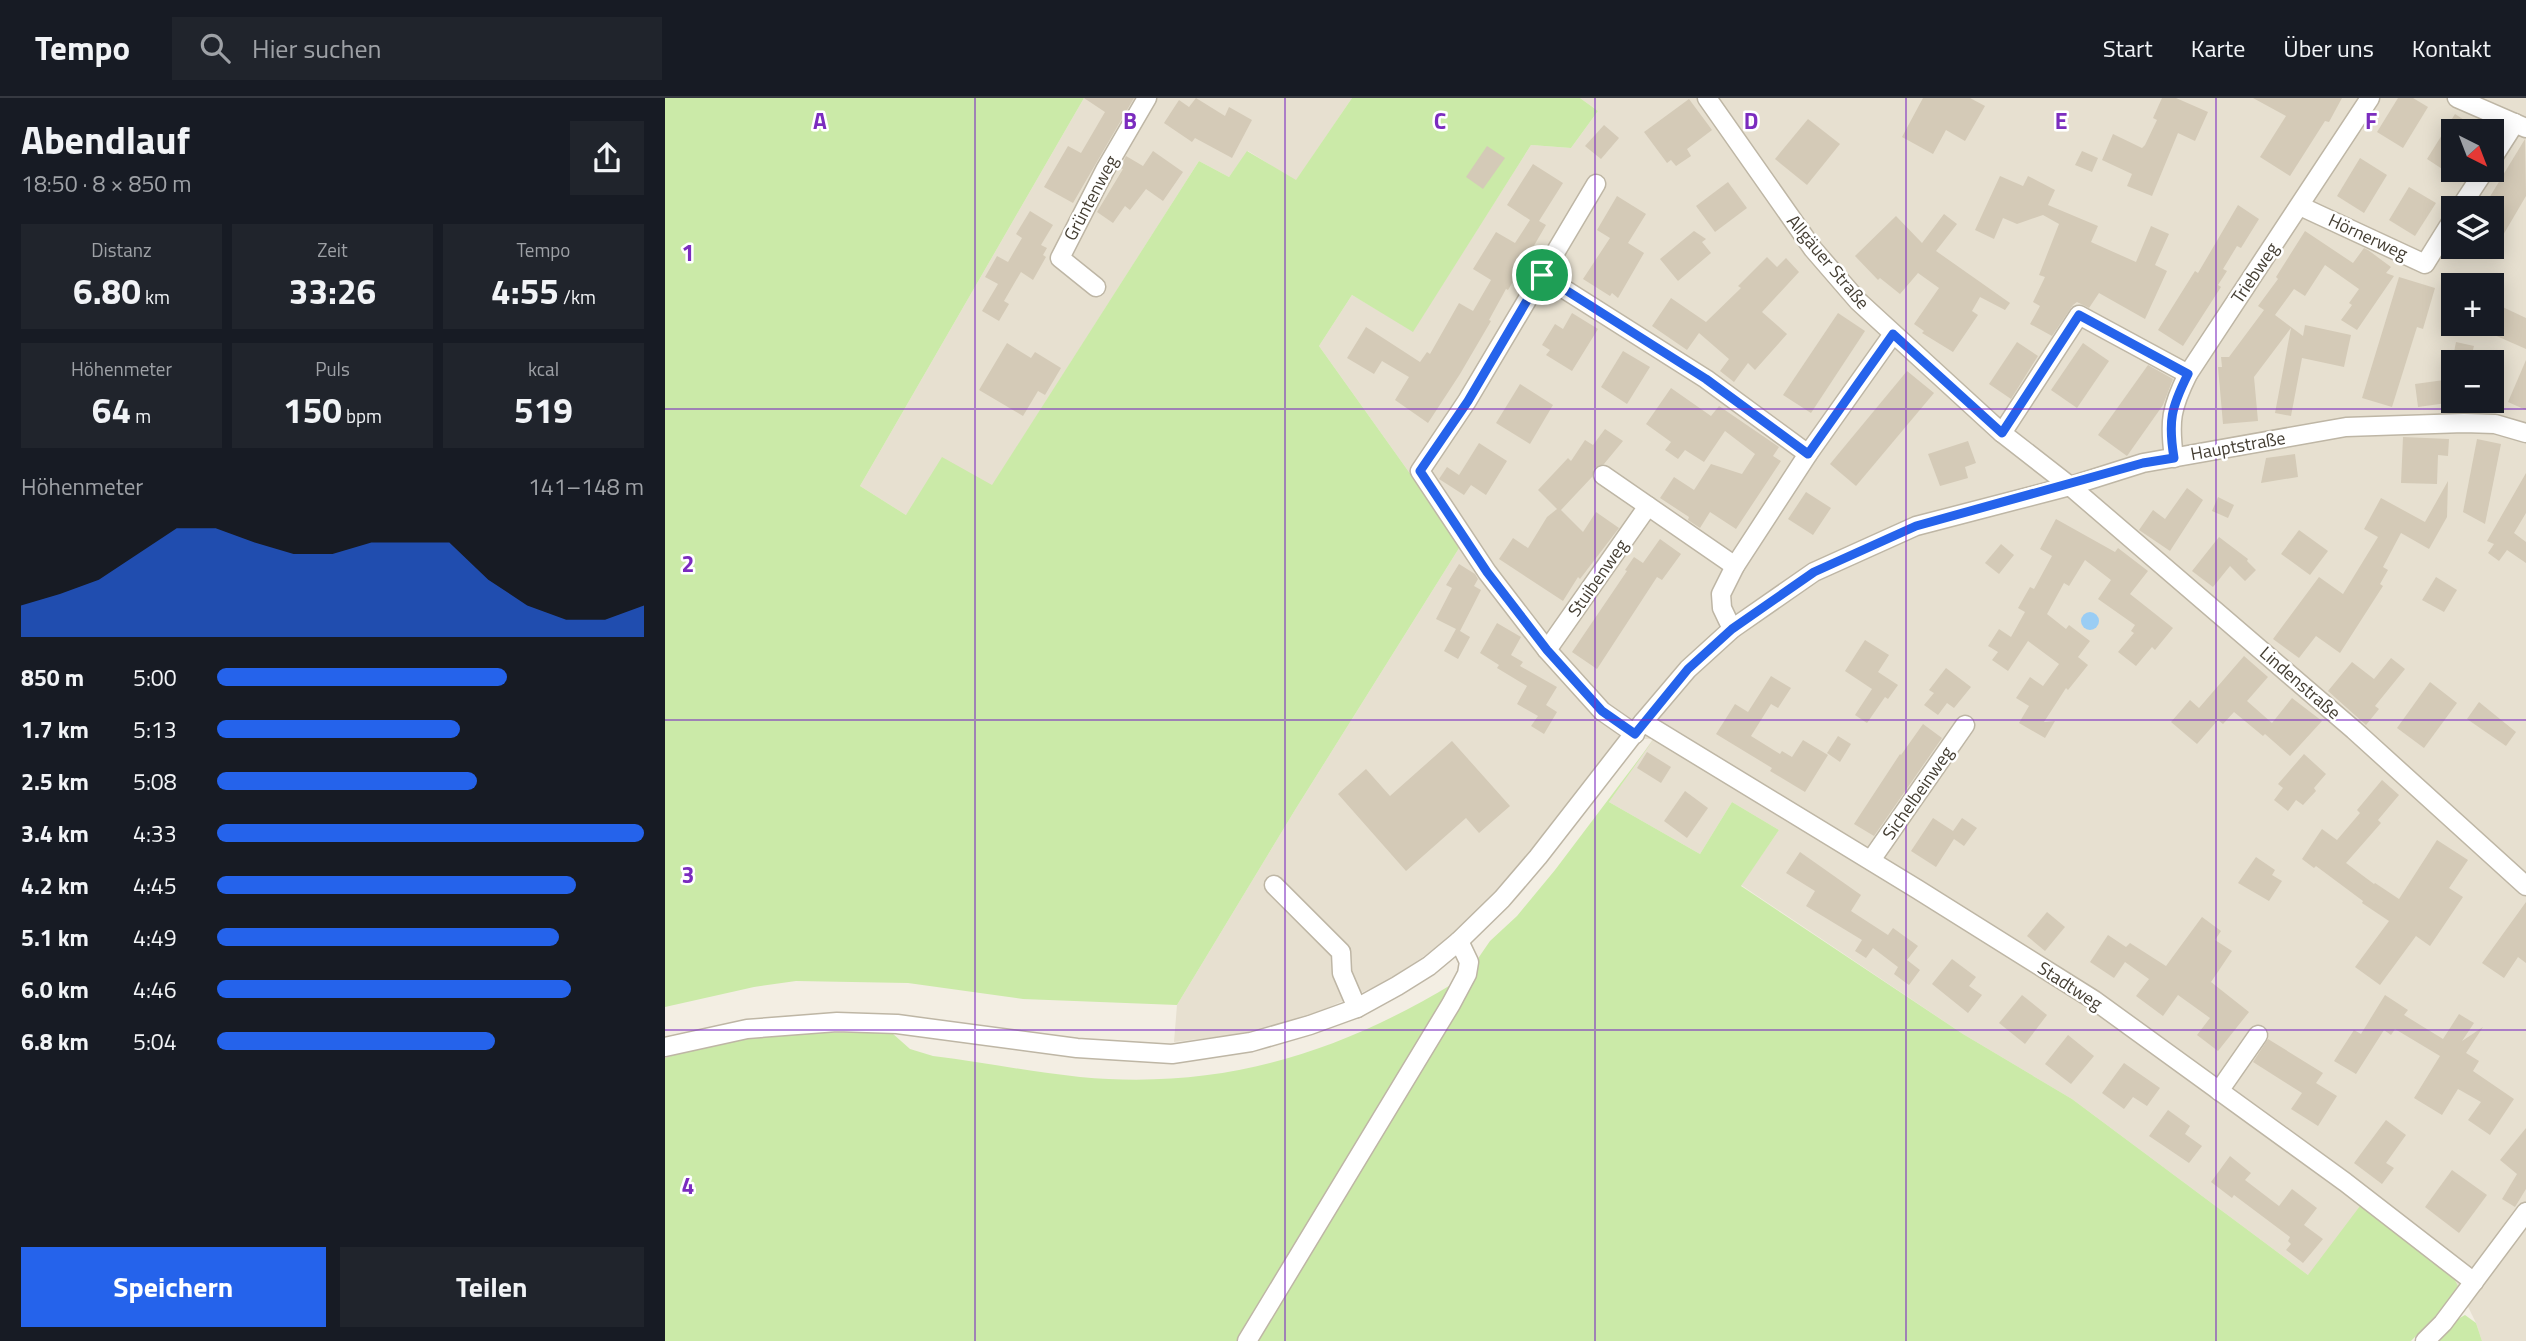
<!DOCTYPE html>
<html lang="de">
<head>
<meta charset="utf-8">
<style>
  :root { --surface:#171b24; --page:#20242c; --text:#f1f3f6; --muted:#9ea1a6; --line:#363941; --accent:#2563eb }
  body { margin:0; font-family:"Titillium Web",sans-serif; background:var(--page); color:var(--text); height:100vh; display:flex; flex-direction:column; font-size:26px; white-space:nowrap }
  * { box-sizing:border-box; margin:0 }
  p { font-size:23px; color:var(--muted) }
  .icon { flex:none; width:38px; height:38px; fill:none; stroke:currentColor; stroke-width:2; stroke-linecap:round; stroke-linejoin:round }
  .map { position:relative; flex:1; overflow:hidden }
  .sheet { display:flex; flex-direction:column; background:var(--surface); width:665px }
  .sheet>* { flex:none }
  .needle { width:46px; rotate:138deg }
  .tools { position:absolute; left:1776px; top:21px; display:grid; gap:14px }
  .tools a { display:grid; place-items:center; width:63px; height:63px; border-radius:0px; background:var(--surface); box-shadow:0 4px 18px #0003; font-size:35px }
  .pin { position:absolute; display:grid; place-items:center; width:60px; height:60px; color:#fff; margin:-30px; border:4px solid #fff; border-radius:50%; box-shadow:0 2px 7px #0007 }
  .round { display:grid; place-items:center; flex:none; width:74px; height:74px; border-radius:0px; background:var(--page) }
  .headline { display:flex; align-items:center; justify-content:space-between; height:119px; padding:0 21px }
  h1 { font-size:38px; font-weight:700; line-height:52px }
  .stats { display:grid; grid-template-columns:repeat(3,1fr); gap:10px; height:119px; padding:7px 21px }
  .stats div { display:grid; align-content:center; border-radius:0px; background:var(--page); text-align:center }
  .stats b { font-size:35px; font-weight:700 }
  .stats small { font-size:19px; font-weight:400 }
  .stats p { font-size:19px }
  .chart { height:196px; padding:14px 21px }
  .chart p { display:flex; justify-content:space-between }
  .chart svg { width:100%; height:126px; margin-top:7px; fill:var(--accent); opacity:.7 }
  .cta { display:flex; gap:14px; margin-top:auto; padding:14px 21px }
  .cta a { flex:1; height:80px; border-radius:0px; background:var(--accent); color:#fff; font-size:28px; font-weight:700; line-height:80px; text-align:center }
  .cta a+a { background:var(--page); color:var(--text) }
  ul { padding:0 21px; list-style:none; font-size:23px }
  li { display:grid; grid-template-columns:112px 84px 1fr; align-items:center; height:52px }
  li i { height:18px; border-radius:9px; background:var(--accent) }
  header { display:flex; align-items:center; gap:42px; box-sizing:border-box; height:98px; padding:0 35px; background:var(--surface); border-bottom:2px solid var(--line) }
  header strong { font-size:33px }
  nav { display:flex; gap:38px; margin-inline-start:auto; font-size:24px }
  .search { width:490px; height:63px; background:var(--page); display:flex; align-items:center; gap:18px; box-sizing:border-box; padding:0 24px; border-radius:0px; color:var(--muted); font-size:26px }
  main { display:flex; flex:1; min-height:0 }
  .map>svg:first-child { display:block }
  .residential { fill:#e7e0d0; fill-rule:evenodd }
  .green { fill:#cbeaa8 }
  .water { fill:#9acdf4 }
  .building { fill:#d4cab7 }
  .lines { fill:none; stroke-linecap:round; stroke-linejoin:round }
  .minor-casing { stroke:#beb6a5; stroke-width:21 }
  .minor { stroke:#fff; stroke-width:18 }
  .route-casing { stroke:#fff; stroke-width:14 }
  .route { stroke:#2563eb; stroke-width:9 }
  .grid { fill:none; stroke:#7b2cbf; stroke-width:2; stroke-opacity:0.55 }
  .labels { text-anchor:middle; stroke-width:5; stroke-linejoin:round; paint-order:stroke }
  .street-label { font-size:18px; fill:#443e33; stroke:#fff }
  .grid-label { font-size:23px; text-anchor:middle; font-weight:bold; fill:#7b2cbf; stroke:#fff; stroke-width:5; stroke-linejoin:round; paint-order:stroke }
</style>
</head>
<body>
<header>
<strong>Tempo</strong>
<div class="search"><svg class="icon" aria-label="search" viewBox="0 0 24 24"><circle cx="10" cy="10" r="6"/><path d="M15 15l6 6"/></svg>Hier suchen</div>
<nav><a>Start</a><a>Karte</a><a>Über uns</a><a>Kontakt</a></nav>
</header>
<main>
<section class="sheet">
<div class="headline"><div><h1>Abendlauf</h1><p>18:50 · 8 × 850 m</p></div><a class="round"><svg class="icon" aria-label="share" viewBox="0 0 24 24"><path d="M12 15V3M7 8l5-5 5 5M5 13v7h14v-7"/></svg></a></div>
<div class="stats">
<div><p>Distanz</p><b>6.80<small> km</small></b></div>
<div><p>Zeit</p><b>33:26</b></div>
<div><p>Tempo</p><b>4:55<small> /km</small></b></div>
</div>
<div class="stats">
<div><p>Höhenmeter</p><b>64<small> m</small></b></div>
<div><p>Puls</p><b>150<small> bpm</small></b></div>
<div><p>kcal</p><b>519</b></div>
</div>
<div class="chart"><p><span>Höhenmeter</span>141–148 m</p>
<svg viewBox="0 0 160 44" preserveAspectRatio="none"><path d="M0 44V33L10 29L20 24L30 15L40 6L50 6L60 11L70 15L80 15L90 11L100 11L110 11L120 24L130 33L140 38L150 38L160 33V44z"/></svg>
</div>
<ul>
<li><b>850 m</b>5:00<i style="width:68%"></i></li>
<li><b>1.7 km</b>5:13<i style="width:57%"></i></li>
<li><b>2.5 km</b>5:08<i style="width:61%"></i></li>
<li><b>3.4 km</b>4:33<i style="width:100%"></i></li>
<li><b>4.2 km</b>4:45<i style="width:84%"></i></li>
<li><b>5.1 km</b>4:49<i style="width:80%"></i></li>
<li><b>6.0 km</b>4:46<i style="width:83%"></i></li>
<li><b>6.8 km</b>5:04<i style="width:65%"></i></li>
</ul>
<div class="cta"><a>Speichern</a><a>Teilen</a></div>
</section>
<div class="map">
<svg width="1861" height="1243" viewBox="0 0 1861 1243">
  <rect width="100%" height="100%" fill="#f3eee3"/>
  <g class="residential">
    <polygon points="419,0 687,0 631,83 583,53 564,79 534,63 327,388 241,417 195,388"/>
    <path d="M915,0H1861V1243H1817L1811,1225L1787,1176L1643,1177L1407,1001L1298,936L1076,787L1114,732L1067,704L1035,756L944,704L988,641H955L863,759L833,793L797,828L761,857L718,885L651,915L610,928L567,937L509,944L512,907L630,712L796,447L654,248L687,197L748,233L866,47L906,50L933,13ZM1788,33H1827V72H1788ZM1788,110H1827V149H1788ZM1788,187H1827V226H1788ZM1788,264H1827V303H1788Z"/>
  </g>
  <g class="green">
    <polygon points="0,0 419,0 195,388 241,417 277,359 327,387 534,63 564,79 582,53 631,82 687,0 915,0 933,13 906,50 866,47 748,234 687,197 654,248 796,447 630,712 512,907 358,901 243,885 131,883 89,889 0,909"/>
    <polygon points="989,641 944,704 1035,756 1067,704 1114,732 1076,788 1298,936 1407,1001 1643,1177 1695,1108 1787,1176 1793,1188 1786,1202 1746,1243 587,1243 808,877 814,859 825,843 852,818 890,772"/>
    <path d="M789,885L577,1243H0V960C69,937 142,934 215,934L227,935L245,951L268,958C317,964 366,974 415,979C554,992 670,957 789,885Z"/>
    <polygon points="1800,1217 1811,1225 1817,1243 1772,1243 1793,1221"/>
  </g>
  <circle class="water" cx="1425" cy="523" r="9"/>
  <g class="building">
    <polygon points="419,0 469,0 408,105 379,89 403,48 416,55 440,14"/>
    <polygon points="531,0 560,18 564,9 587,22 567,60 530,40 527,44 499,25 514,2 524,9"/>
    <polygon points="1258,0 1305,0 1320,8 1300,43 1281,32 1268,56 1237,39"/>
    <polygon points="1497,0 1511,0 1543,14 1530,43 1513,35 1487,98 1462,88 1467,76 1437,62 1448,36 1477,50 1480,47 1492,22 1488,20"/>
    <polygon points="1588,0 1677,0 1664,24 1660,23 1625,78 1595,59 1621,18"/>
    <polygon points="1733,0 1748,0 1763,9 1738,50 1712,34"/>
    <polygon points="1024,1 1047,32 1022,51 1026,58 1011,68 1006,62 1002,65 979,34"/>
    <polygon points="1790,16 1816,33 1788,33 1788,78 1762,61"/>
    <polygon points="1143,21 1175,46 1142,87 1110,61"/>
    <polygon points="939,27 954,40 936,61 920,48"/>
    <polygon points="1860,41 1861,98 1827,156 1827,110 1818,110"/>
    <polygon points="822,48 840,60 818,91 801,79"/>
    <polygon points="488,53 518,74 498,103 481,91 465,112 460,108 448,125 432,114 458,71 455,70 461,58 478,68"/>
    <polygon points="1417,53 1433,60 1427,74 1410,67"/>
    <polygon points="1695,60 1722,77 1699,115 1672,98"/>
    <polygon points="868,66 898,85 874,123 881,127 843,192 841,191 824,222 826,223 795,276 763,325 730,302 744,279 717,263 709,276 682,260 701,229 755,264 762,254 765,256 794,205 808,213 826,182 808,171 831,134 850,145 865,122 842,107"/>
    <polygon points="1335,78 1358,88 1363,78 1390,92 1383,107 1433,128 1426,144 1471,164 1486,128 1504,136 1490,167 1502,173 1480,221 1434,195 1424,210 1412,204 1408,207 1387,238 1365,226 1375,208 1368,204 1380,179 1374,177 1394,126 1378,117 1352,126 1338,120 1329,141 1310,132"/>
    <polygon points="1063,84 1082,110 1050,134 1031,108"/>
    <polygon points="1744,89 1771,105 1750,138 1724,122"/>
    <polygon points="952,98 981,116 963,145 979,155 953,200 947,195 945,198 918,181 945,140 932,132"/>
    <polygon points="1573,107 1594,121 1576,150 1572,148 1558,171 1562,173 1553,187 1556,189 1518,248 1493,232 1530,173 1533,175"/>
    <polygon points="365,113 388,127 376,147 382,150 378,157 381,159 368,182 356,174 339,203 344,206 334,223 317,213 333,186 320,179 332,158 343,164 357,140 351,136"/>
    <polygon points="1279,116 1292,126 1271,153 1345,205 1340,212 1315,199 1307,213 1313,217 1288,254 1257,235 1259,233 1249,226 1274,190 1253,175 1235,196 1215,180 1213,182 1190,158 1231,118 1257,145"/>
    <polygon points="1029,133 1041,141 1037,144 1046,155 1013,183 995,161"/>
    <polygon points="1640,133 1688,165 1699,150 1703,152 1726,169 1721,175 1729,178 1692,232 1676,222 1687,207 1684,205 1694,191 1660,167 1640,198 1629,191 1610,217 1638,238 1640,227 1686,237 1679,269 1637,260 1626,318 1610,315 1626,230 1589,279 1593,323 1558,326 1553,269 1557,269 1556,259 1564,259 1599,212 1593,208 1613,181 1611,179"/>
    <polygon points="1102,159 1112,169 1121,160 1134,174 1097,214 1122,236 1090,272 1083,265 1069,284 1055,273 1064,261 1034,235 1022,252 987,228 1006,200 1041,224 1076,190 1073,188"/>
    <polygon points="1734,179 1770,190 1758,231 1752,229 1727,309 1697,300"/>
    <polygon points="1827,204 1861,220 1861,251 1827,236"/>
    <polygon points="907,215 933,231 907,273 881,257 885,252 877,247 890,226 898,231"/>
    <polygon points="1173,215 1200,233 1146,315 1118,297"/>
    <polygon points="1352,244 1373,258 1346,301 1324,286"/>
    <polygon points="1791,244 1809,248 1805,264 1787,264"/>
    <polygon points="342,245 366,260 370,254 396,270 380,297 373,293 358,318 314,292"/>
    <polygon points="1418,245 1444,263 1412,310 1386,292"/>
    <polygon points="958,253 985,269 962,306 936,289"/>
    <polygon points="1861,262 1861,312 1843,304"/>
    <polygon points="1483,267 1508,281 1498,307 1462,358 1433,337"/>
    <polygon points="1242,273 1269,295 1191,388 1165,366"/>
    <polygon points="1779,282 1782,305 1753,309 1750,286"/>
    <polygon points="855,286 888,307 865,346 831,325"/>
    <polygon points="1006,290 1046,318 1054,308 1114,349 1108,358 1116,363 1071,431 1045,414 1035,430 1023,422 1024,419 995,400 1009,379 1029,392 1046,366 1077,376 1090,356 1060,333 1039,364 1020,352 1013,361 1000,352 1006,344 981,326"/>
    <polygon points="940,331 958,343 939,366 929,370 927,379 896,412 918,434 931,414 954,430 915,481 913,479 898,503 834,461 848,440 863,450 882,419 892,411 873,392 903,360 906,363 920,342 928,347"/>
    <polygon points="1738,339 1784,341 1783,358 1773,357 1772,386 1736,385"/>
    <polygon points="1812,341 1836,346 1820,426 1798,414"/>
    <polygon points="1303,343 1311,365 1300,369 1303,380 1275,388 1263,356"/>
    <polygon points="814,345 842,363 821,397 806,387 799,397 774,381 782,369 794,377"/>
    <polygon points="1630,356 1633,379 1596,385 1601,360"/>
    <polygon points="1861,375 1861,415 1849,435 1861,444 1861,465 1842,452 1834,463 1823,455 1829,446 1822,443"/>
    <polygon points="1783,383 1782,419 1764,451 1736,435 1718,469 1723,472 1715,486 1718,488 1675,555 1651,538 1634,560 1608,541 1654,479 1678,496 1713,439 1699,431 1716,400 1760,424"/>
    <polygon points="1522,390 1538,402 1505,453 1474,432 1488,412 1500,421"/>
    <polygon points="1141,394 1166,410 1148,437 1123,421"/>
    <polygon points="1553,399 1569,407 1563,420 1547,413"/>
    <polygon points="1391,421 1450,454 1453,450 1483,473 1465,496 1508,530 1490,552 1487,549 1471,568 1453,554 1469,535 1466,533 1470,527 1433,501 1446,482 1420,462 1404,488 1399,485 1382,516 1401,531 1404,527 1425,543 1413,559 1423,567 1403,592 1401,590 1379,624 1390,623 1380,640 1354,625 1364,608 1351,600 1365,579 1378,588 1394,566 1363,543 1343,573 1327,562 1333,554 1323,548 1334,531 1346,539 1360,514 1353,510 1365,489 1369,491 1387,458 1375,451"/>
    <polygon points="1634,432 1663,453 1645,477 1616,456"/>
    <polygon points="1554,439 1583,461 1582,463 1591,472 1580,483 1565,468 1548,489 1527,473"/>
    <polygon points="995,441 1016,456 997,482 992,479 932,571 907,554 962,473 960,472 969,459 978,465"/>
    <polygon points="1336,446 1349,457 1334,476 1320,465"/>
    <polygon points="794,466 810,476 813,481 809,488 816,492 795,533 805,539 793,561 779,553 791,531 771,521 787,490 781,487"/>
    <polygon points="1771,479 1792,492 1779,514 1757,502"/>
    <polygon points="832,525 856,539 846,557 858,564 855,568 892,589 881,607 892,614 879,636 866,628 873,618 852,606 862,588 832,570 834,567 815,555"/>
    <polygon points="1200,542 1224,557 1213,574 1233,587 1223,601 1220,599 1202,625 1190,617 1207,591 1180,573"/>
    <polygon points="1579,558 1603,579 1582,603 1607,625 1627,600 1657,623 1625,658 1600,636 1598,638 1569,614 1558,626 1553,622 1532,646 1506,624 1525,602 1534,610"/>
    <polygon points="1726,560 1740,571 1710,608 1714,611 1701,627 1663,593 1687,564 1709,581"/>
    <polygon points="1281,570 1306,589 1289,610 1282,605 1273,617 1259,607 1269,595 1264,592"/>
    <polygon points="1106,578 1126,590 1113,610 1106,606 1086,638 1115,656 1117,653 1127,659 1138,642 1163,657 1140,694 1105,673 1107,670 1051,636 1070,606 1083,614"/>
    <polygon points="1765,584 1792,605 1759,650 1732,630"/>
    <polygon points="1814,604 1851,634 1841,648 1802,621"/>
    <polygon points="1258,626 1277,640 1209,738 1189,726 1235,656 1236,657"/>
    <polygon points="1173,638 1186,646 1175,664 1162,655"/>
    <polygon points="787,643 845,708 814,735 801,720 741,773 673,696 701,671 725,698"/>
    <polygon points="982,654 1006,669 996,685 972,670"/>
    <polygon points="1639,656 1661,676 1649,690 1651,693 1638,707 1631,702 1623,713 1609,702 1618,690 1613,686"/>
    <polygon points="1717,682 1734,697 1713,722 1716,725 1681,765 1709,786 1710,785 1734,801 1772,742 1803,762 1784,790 1798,799 1765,848 1751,838 1715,887 1690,869 1724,823 1697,805 1698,803 1651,768 1649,770 1637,761 1657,731 1672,742 1695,715 1692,712"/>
    <polygon points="1020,693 1043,710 1022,740 999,723"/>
    <polygon points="1268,720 1288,733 1297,720 1312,730 1299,748 1289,741 1271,769 1246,753"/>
    <polygon points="1135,754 1196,797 1186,813 1223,837 1228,830 1253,848 1242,862 1255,872 1244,887 1229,876 1233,869 1208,850 1201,860 1190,853 1197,842 1141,808 1150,793 1121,775"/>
    <polygon points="1591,759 1610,772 1607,777 1617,783 1604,803 1573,785"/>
    <polygon points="1861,804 1861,865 1853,859 1839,880 1817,865"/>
    <polygon points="1382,814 1400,829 1380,853 1362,838"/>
    <polygon points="1537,819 1556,833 1550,842 1567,853 1546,884 1584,914 1553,953 1532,937 1545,920 1513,897 1498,918 1471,898 1484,881 1460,864 1449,880 1425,864 1443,837 1461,849 1465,845 1501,868"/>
    <polygon points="1287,861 1311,879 1304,888 1317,897 1303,915 1267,886"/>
    <polygon points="1357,897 1382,917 1360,946 1334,925"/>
    <polygon points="1720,897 1743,912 1739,917 1778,941 1794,916 1809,925 1797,943 1818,929 1801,955 1814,963 1808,973 1849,1001 1825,1037 1803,1022 1816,1004 1793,991 1777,1017 1749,1000 1775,958 1730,931 1726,937 1719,932 1691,976 1669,963 1689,932 1696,936"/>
    <polygon points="1403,937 1429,958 1406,986 1380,966"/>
    <polygon points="1603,941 1658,975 1651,985 1672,998 1653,1028 1626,1011 1637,995 1588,964"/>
    <polygon points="1459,965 1495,990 1482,1008 1468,999 1459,1011 1437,995"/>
    <polygon points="1503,1012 1525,1028 1520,1036 1537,1048 1524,1065 1484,1038"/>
    <polygon points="1721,1022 1741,1037 1721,1065 1729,1070 1717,1086 1689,1065"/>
    <polygon points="1861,1030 1861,1091 1850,1109 1837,1101 1852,1076 1835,1062"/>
    <polygon points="1565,1058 1586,1075 1580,1082 1614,1108 1627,1091 1652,1110 1639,1127 1658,1141 1638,1165 1621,1152 1626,1146 1623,1143 1625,1139 1569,1097 1567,1100 1546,1084"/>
    <polygon points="1787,1072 1822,1097 1794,1135 1760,1109"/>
  </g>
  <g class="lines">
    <g class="minor-casing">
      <g id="minor">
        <polyline points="1042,0 1148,151 1193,203 1337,335 1405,388 1689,632 1861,788"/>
        <polyline points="1792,0 1861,30"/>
        <polyline points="1827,61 1850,25"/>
        <polyline points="931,86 802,303 755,373 822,474 882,552 937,613 970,636"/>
        <polyline points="1635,108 1760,166 1788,121"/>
        <polyline points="1795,110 1820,72"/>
        <polyline points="877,177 1041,281 1143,356"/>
        <polyline points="431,189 395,160 440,72 482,0"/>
        <polyline points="1337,335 1414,217 1523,276"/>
        <path d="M1509,360C1504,323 1506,310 1523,276L1705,0"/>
        <polyline points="938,377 1070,468"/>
        <polyline points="1067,531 1057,510 1056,496 1070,468 1143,356 1228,236"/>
        <polyline points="882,552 983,408"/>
        <polyline points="978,624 1252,791 1429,902 1680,1084 1809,1184"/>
        <polyline points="1206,762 1300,627"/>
        <polyline points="609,787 676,854 677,875 692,910"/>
        <polyline points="0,949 82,931 172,924 232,926 412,950 507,956 586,944 645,927 692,910 732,888 764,868 794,843 837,801 873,759 978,624 1023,571 1067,531 1149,474 1251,428 1405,388 1478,365 1681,329 1799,325 1830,326 1861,335"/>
        <polyline points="1554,993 1593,937"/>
        <polyline points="582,1243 786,906 802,876 804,864 794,843"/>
        <polyline points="1760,1243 1778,1225 1861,1114"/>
      </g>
    </g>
    <use href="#minor" class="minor"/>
  </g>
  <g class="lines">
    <g class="route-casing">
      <path id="route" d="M877,177L1041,281L1143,356L1228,236L1337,335L1414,217L1523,276C1506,310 1503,323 1509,360L1478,365L1251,428L1149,474L1067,531L1023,571L970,636L937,613L882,552L822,474L755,373L803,303Z"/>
    </g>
    <use href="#route" class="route"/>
  </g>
  <path class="grid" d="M310,0V1243M620,0V1243M930,0V1243M1241,0V1243M1551,0V1243M0,311H1861M0,622H1861M0,932H1861"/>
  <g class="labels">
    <g class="street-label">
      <text transform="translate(426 100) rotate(-62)" y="6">Grüntenweg</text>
      <text transform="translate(1703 139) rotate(25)" y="6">Hörnerweg</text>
      <text transform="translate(1163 164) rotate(50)" y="6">Allgäuer Straße</text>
      <text transform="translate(1590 175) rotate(-56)" y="6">Triebweg</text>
      <text transform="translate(1573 348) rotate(-10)" y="6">Hauptstraße</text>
      <text transform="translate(933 480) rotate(-55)" y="6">Stuibenweg</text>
      <text transform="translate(1635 585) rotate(41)" y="6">Lindenstraße</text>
      <text transform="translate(1253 695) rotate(-55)" y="6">Sichelbeinweg</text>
      <text transform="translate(1405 888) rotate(33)" y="6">Stadtweg</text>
    </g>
  </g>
  <g class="grid-label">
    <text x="155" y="31">A</text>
    <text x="465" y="31">B</text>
    <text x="775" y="31">C</text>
    <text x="1086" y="31">D</text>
    <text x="1396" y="31">E</text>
    <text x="1706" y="31">F</text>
    <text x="23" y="163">1</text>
    <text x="23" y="474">2</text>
    <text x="23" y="785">3</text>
    <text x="23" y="1096">4</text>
  </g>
</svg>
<div class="tools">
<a><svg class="needle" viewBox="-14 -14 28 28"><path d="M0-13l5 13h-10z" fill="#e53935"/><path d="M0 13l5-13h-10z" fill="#9ea1a6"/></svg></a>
<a><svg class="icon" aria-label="layers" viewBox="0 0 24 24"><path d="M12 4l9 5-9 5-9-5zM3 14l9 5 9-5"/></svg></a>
<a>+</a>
<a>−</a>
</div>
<div class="pin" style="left:877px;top:177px;background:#1e9e55"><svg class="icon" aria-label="arrive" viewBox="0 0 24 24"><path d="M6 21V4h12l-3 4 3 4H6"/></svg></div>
</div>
</main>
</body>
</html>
